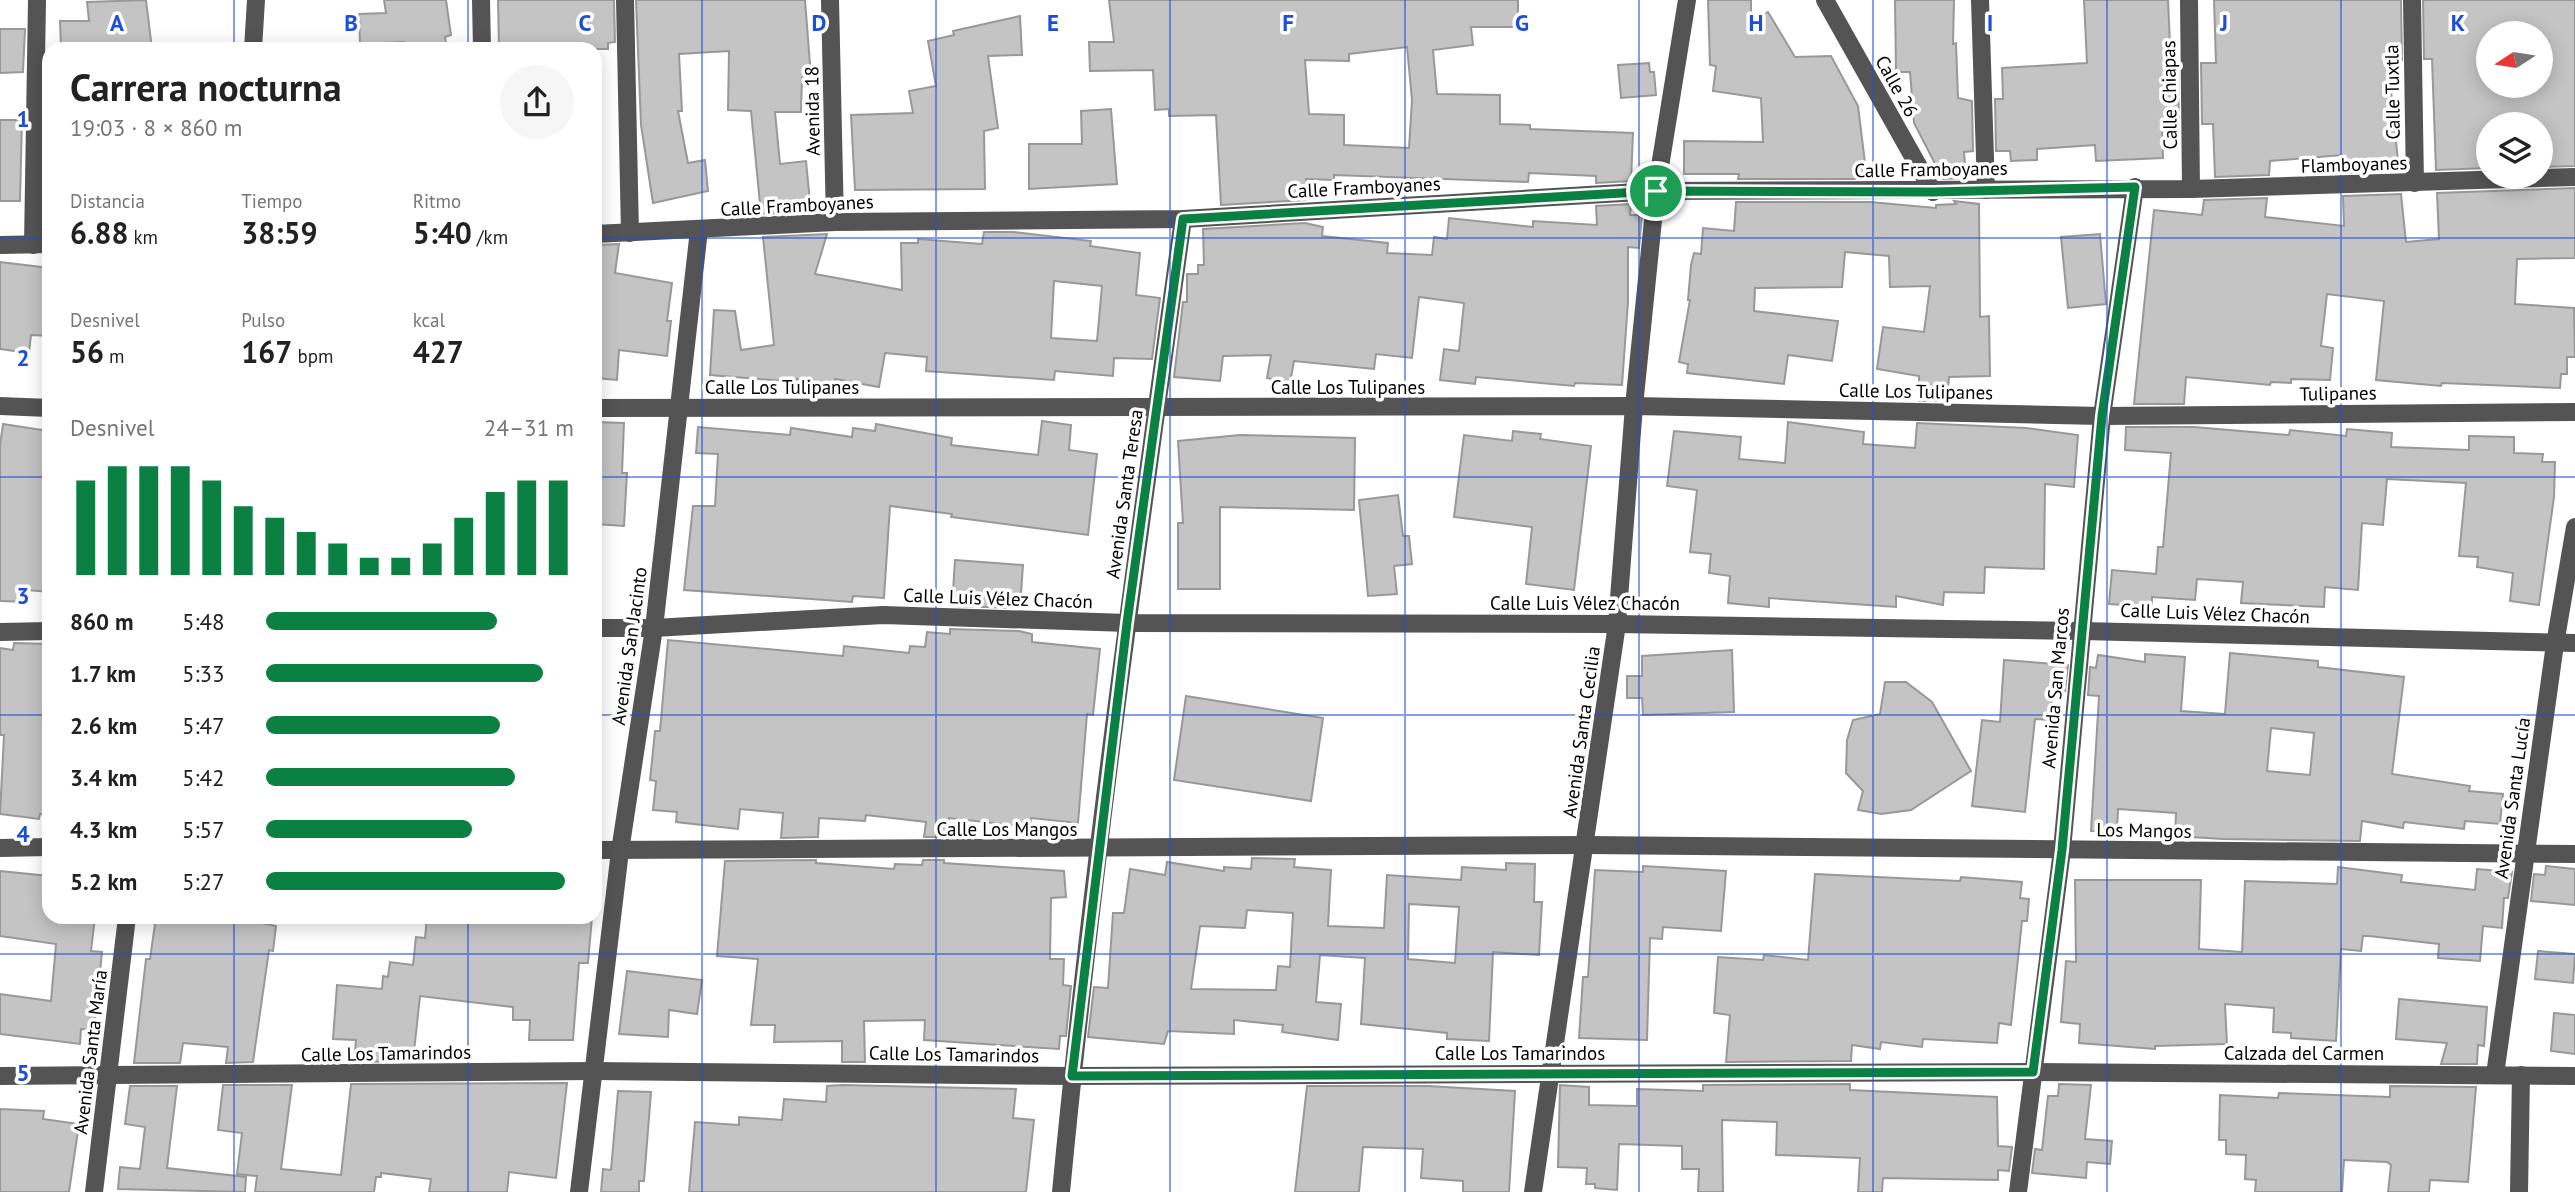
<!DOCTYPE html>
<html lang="es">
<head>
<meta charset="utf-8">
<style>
  :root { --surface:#fff; --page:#f6f6f6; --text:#222; --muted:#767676; --accent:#0b8043 }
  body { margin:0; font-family:"PT Sans",sans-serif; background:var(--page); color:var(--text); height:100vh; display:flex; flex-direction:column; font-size:26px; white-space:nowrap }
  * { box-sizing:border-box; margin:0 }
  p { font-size:23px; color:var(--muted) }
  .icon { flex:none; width:38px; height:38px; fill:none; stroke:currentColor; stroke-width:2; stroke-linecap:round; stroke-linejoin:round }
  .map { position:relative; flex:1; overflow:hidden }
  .side { position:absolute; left:42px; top:42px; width:560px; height:882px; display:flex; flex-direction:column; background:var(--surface); border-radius:21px; box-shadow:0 4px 18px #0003 }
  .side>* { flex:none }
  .needle { width:46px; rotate:258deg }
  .buttons { position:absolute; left:2476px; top:21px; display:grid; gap:14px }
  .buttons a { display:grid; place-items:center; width:77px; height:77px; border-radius:50%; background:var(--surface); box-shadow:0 4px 18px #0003; font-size:35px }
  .pin { position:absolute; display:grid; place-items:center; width:60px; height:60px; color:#fff; margin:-30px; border:4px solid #fff; border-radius:50%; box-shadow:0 2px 7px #0007 }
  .round { display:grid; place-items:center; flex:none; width:74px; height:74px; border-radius:37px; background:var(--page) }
  .headline { display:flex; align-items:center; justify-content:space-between; height:119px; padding:0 28px }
  h1 { font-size:38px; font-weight:600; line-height:52px }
  .metrics { display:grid; grid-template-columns:repeat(3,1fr); gap:10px; height:119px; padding:7px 28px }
  .metrics div { display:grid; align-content:center }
  .metrics b { font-size:30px; font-weight:600 }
  .metrics small { font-size:19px; font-weight:400 }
  .metrics p { font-size:19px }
  .chart { height:196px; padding:14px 28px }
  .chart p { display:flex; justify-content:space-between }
  .chart svg { width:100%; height:126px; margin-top:7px; stroke:var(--accent); stroke-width:6 }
  ul { padding:0 28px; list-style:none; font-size:23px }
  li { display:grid; grid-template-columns:112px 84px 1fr; align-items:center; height:52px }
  li i { height:18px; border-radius:9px; background:var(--accent) }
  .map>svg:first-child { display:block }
  .building { fill:#c4c4c4; stroke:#989898; stroke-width:2; fill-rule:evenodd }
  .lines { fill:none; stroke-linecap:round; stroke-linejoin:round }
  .minor { stroke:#545454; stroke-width:18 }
  .route-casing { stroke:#fff; stroke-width:14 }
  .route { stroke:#0b8043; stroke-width:9 }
  .grid { fill:none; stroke:#1d4ed8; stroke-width:2; stroke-opacity:0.55 }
  .labels { text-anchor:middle; stroke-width:7; stroke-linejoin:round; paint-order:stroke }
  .street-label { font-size:19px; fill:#000; stroke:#fff }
  .grid-label { font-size:23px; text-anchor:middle; font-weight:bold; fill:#1d4ed8; stroke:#fff; stroke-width:7; stroke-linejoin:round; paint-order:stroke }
</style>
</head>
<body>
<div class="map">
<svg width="2575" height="1192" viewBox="0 0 2575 1192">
  <rect width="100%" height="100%" fill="#fff"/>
  <g class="building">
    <polygon points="146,0 152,49 61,49 60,21 89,21 87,2"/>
    <polygon points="384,0 446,0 451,35 445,37 447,49 405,49 404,42 360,44 359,14 386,13"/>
    <polygon points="498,0 614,0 615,42 608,43 608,49 499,49"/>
    <polygon points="636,0 805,0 811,77 802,78 801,112 775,112 780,164 806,161 811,212 761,214 751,111 728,110 729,51 679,54 682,111 678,111 688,163 705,160 708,191 653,203 641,125"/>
    <path d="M1109,0H1518V27H1471L1473,45L1433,50L1437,94L1500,95V124L1530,125V129L1633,133L1631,181L1596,183V176L1529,173L1528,182L1334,175V180L1306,179V200L1221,205L1216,115L1169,116V109L1155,110L1153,70L1090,71L1089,42H1114ZM1407,47L1412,100L1409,148L1344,145V115L1309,114L1305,60L1349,61V54Z"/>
    <polygon points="1708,0 1751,0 1751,22 1768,12 1795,57 1831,56 1858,106 1867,179 1738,179 1739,174 1684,174 1684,141 1763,142 1761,98 1713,91 1716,66 1710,65"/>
    <polygon points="1895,0 1954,0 1953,44 1956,43 1958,98 1972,101 1973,151 1964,152 1966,178 1943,179 1914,123 1910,72 1896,72"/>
    <polygon points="2084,0 2168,0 2171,65 2178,64 2179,126 2162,126 2163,158 2096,161 2095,145 2037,149 2037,160 2011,161 2010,151 1996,151 1995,99 2003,99 2002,68 2087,63"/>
    <polygon points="2214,0 2401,0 2402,60 2388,61 2399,171 2343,173 2342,155 2270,161 2269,175 2215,177 2213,124 2202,124 2201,63 2216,63"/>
    <path d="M2423,0H2575V166L2541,167V124H2488V168L2436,170L2432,59H2424ZM2488,33H2541V86H2488Z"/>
    <polygon points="1020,16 1022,55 988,56 998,128 984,131 985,189 855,190 851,115 913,113 909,91 936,86 928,41 954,35 953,31"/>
    <polygon points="0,29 25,29 23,72 0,73"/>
    <polygon points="1649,63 1650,72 1654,72 1656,95 1621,98 1618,65"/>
    <polygon points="1111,109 1117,184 1029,189 1029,144 1082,144 1081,111"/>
    <polygon points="0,120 22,120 20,201 0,201"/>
    <polygon points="2575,188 2575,258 2517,259 2515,304 2574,308 2575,357 2567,357 2567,374 2561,374 2560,388 2442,383 2441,386 2376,380 2384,301 2327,294 2321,346 2333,348 2330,380 2291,379 2291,383 2271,382 2270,385 2186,377 2184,404 2134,404 2154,210 2202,215 2204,200 2267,198 2265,217 2344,226 2343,196 2401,194 2406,242 2439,239 2437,193"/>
    <polygon points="1954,201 1979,204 1980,317 1989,316 1990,376 1949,377 1947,401 1919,401 1919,376 1877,369 1883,327 1924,332 1930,286 1890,287 1889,256 1845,252 1842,287 1755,288 1754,311 1838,321 1832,361 1788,355 1784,384 1687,373 1688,364 1679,362 1690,300 1688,300 1691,265 1694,253 1701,254 1703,228 1734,231 1736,202 1870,202 1936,208 1936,205 1956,204"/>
    <polygon points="1631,204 1630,215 1642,215 1639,248 1628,247 1628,302 1622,385 1575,383 1574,386 1476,377 1475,384 1440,380 1444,349 1459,351 1464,303 1419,297 1412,358 1376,354 1374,369 1294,361 1290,383 1267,378 1271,355 1223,356 1220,381 1174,377 1183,302 1187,302 1187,274 1198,274 1198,265 1204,265 1203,229 1305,223 1323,227 1322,236 1388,243 1387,253 1432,255 1434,237 1447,239 1449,218 1533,227 1533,221 1597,225 1596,206"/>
    <path d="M984,232H1013L1091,241L1090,246L1140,253L1136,295L1160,298L1152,359L1114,358L1113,376L1055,371L1054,380L926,371L927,357L885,353L879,387L835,379L834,384L796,379V382L710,375L714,310L735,311L741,350L774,345L763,237L827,234L815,274L902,290L901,243H918V239L982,244ZM1054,281L1102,286L1097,341L1051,338Z"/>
    <polygon points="2100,234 2106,304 2068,308 2061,237"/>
    <polygon points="619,244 615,273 672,283 667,321 671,321 667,356 619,350 617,380 595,378 595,245"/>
    <polygon points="0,262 49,268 49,336 31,335 29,353 0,349"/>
    <polygon points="1042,421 1071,425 1069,450 1097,454 1088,535 951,517 952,514 890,506 884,598 853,596 852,602 684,590 693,506 715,506 718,454 696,453 698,427 790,435 791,428 852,437 853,428 875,431 876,424 952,438 951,445 1038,455"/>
    <polygon points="595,422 624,423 622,473 627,473 624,526 595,524"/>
    <polygon points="1788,422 1864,432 1863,444 1915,448 1917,423 2026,428 2078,435 2074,487 2045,484 2044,569 1985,567 1984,593 1944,592 1943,605 1896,596 1896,607 1769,598 1769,607 1728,603 1730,576 1709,573 1711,554 1690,552 1697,490 1667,486 1674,431 1741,437 1739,459 1785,463"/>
    <polygon points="3,424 49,431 49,592 27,590 27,602 0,601 0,445"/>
    <polygon points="2126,427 2194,427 2289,435 2290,430 2346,436 2347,429 2392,433 2391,447 2469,450 2469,436 2514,437 2514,453 2543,454 2542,462 2555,462 2554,497 2539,605 2510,601 2513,573 2477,567 2478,557 2459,556 2466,483 2387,479 2383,525 2362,523 2358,590 2325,587 2324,607 2241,603 2243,582 2197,579 2195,600 2152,597 2152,607 2109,604 2112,570 2156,574 2158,547 2163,547 2171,453 2125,450"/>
    <polygon points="1513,431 1541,434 1540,439 1591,446 1574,590 1526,584 1532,527 1454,517 1464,435 1512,441"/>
    <polygon points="1240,435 1355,438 1354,510 1220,507 1220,589 1178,589 1178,523 1183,523 1178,441"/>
    <polygon points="1398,495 1403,536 1409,536 1412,564 1394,566 1397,594 1368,596 1359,500"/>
    <polygon points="955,560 1023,565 1020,608 952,606"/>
    <polygon points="950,629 1019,631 1032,634 1032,642 1100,649 1093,715 1087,714 1078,823 1031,818 1030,827 949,818 947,837 924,837 926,822 866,815 865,821 819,818 818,837 781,838 783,813 740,809 738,829 676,822 677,812 653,810 656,781 650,780 655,731 660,731 668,640 843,656 844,646 909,653 910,646 925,647 927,632 950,634"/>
    <polygon points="14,643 49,644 49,685 44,720 49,720 49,814 40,814 39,819 0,814 4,735 0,735 0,648 13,650"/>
    <polygon points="1732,650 1734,712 1643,715 1642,698 1627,698 1627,676 1642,676 1642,656"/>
    <path d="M2230,653L2318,661V667L2404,677L2392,774L2470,786L2469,791L2503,794L2500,824L2465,821L2464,829L2404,822L2403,828L2362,821L2360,841L2223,839L2175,836L2176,813L2118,809L2117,832L2091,831L2099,696L2088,695L2090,667L2096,668L2098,655L2145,662V654L2185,657L2181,711L2225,714ZM2271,728L2314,733L2310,775L2267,771Z"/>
    <polygon points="2004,660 2068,665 2065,691 2053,689 2050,720 2035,719 2025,812 1972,806 1982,720 2000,722"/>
    <polygon points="1885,682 1906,682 1932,702 1971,771 1911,810 1881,814 1858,810 1863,791 1846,773 1847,740 1853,720 1880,714"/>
    <polygon points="1186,696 1323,718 1311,801 1174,780"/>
    <path d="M1252,858L1295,859L1294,867L1331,870L1328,926L1384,928L1387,875L1461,880L1462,867L1506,870V863L1535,864L1534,902H1542L1539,955L1493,952L1489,1041L1447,1039V1033L1361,1024L1365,958L1320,955L1316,1002L1341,1004L1338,1040L1282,1032L1283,1025L1234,1020V1034L1168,1031L1164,1044L1088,1037L1094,987L1108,988L1113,913H1124L1130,869L1165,875L1167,862L1224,871V867L1251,869ZM1409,904L1459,907L1455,963L1408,959ZM1247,910L1293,913L1290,967L1278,966L1276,990L1191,989L1200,926L1245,928Z"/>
    <polygon points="816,860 816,863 894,869 895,864 922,865 923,860 944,860 944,863 1064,871 1066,897 1051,898 1050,959 1064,959 1063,985 1071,986 1066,1036 1060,1036 1059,1049 924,1040 925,1020 864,1021 865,1062 842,1062 842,1041 774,1042 775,1025 751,1025 758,959 717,956 725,861"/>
    <polygon points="1643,866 1726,871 1721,931 1663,927 1662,939 1650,938 1647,1040 1579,1038 1583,977 1588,977 1595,870 1643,872"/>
    <polygon points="2546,866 2575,869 2575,905 2531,901 2534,874 2545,875"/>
    <polygon points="2338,867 2402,875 2401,882 2475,890 2477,869 2512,872 2508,898 2504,898 2502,928 2483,926 2480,961 2438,958 2439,944 2369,936 2363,936 2361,951 2341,949 2336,1041 2291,1038 2291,1033 2273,1032 2274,1008 2225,1004 2227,1044 2155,1046 2155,1049 2079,1043 2080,1024 2061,1022 2066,961 2076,962 2075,880 2201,880 2199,949 2242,952 2245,881 2337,884"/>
    <polygon points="0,871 49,876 49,917 95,917 91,951 102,952 94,1030 81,1029 80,1044 0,1034 0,994 51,1001 56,944 0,936"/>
    <polygon points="1815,874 1960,881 1961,877 2022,882 2020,898 2029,899 2027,921 2022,921 2011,1025 1999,1023 1997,1043 1923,1039 1922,1047 1881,1042 1880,1049 1852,1045 1851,1061 1726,1062 1730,1015 1714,1013 1718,957 1763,960 1764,955 1808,960"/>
    <polygon points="156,917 246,917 246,920 276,926 273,951 269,950 253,1062 226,1063 228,1047 183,1043 180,1063 134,1063 146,959 150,959"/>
    <polygon points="427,917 592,917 588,963 579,963 573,1040 529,1040 530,1020 513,1020 513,1007 420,996 413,1061 354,1062 356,1040 333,1039 337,985 382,989 383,976 388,977 390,962 413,965 416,937 425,938"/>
    <polygon points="2538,951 2575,954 2573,983 2535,979"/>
    <polygon points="627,971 702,980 697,1014 669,1010 668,1037 619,1034"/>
    <polygon points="2399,999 2487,1007 2484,1046 2478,1045 2477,1064 2441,1064 2447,1043 2396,1039"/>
    <polygon points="2554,1013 2575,1015 2575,1054 2551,1051"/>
    <polygon points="567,1083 556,1178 509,1172 507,1192 429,1192 431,1179 381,1173 381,1177 376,1177 374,1192 255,1192 257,1176 237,1174 242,1133 218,1130 223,1085 292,1085 281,1169 341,1175 351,1084"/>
    <polygon points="1850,1084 1850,1090 1997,1097 1998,1146 2012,1147 2009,1171 1998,1170 1998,1180 1883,1178 1882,1192 1858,1192 1860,1158 1776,1155 1777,1122 1722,1120 1723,1192 1698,1192 1699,1169 1682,1169 1682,1146 1619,1144 1617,1190 1595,1188 1595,1184 1586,1184 1587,1168 1558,1167 1560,1085 1589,1087 1589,1105 1637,1106 1637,1089 1703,1091 1703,1085"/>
    <polygon points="2059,1084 2091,1085 2085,1139 2112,1141 2110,1164 2087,1162 2086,1178 2032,1173 2035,1149 2042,1150 2048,1096 2058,1096"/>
    <polygon points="843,1085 1016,1089 1013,1118 1034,1120 1026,1192 689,1192 695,1122 739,1125 739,1117 782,1120 784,1099 826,1102 827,1086"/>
    <polygon points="130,1086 177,1086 167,1168 246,1177 245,1192 118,1189 120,1167 140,1169 145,1127 125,1124"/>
    <polygon points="1307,1086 1428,1086 1515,1091 1509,1192 1463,1192 1463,1181 1421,1178 1423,1149 1363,1147 1359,1192 1295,1192"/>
    <polygon points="2390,1086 2476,1087 2468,1182 2430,1180 2429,1192 2388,1192 2391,1165 2387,1162 2344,1160 2342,1192 2255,1192 2256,1180 2245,1179 2246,1155 2226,1154 2226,1140 2219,1140 2220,1095 2278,1098 2279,1093 2390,1097"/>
    <polygon points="618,1091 651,1092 644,1181 639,1181 639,1192 601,1192 603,1169 611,1170"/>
    <polygon points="0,1109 44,1111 43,1119 79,1124 69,1192 0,1192"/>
  </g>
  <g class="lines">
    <g class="minor">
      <polyline points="481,0 482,49"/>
      <polyline points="625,0 630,233"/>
      <polyline points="830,0 835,222"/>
      <polyline points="1825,0 1933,192"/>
      <polyline points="1980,0 1986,190"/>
      <polyline points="2189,0 2191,189"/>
      <polyline points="2412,0 2415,183"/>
      <polyline points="253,49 256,0"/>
      <polyline points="595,234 835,222 1183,219 1656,191 2191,189 2575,177"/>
      <polyline points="0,245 49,244"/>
      <polyline points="33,245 37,0"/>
      <polyline points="0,406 49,408"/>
      <polyline points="595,408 1634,406 2102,416 2575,412"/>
      <polyline points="595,628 654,628 883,615 1127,623 1617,624 2082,631 2575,643"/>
      <polyline points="0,632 49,631"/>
      <polyline points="0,848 49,847"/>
      <polyline points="595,850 1586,845 2575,854"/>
      <polyline points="2495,1075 2555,644 2575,527"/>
      <polyline points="0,1076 593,1071 1072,1076 2033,1072 2575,1076"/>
      <polyline points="94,1192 127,917"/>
      <polyline points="579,1192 620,851 654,628 699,230"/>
      <path d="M1061,1192C1092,867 1138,542 1183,219"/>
      <polyline points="1533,1192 1617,624 1634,406 1656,191 1687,0"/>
      <polyline points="2018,1192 2062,850 2102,416 2135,187"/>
      <polyline points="2519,1192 2521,1075"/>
    </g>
  </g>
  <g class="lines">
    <g class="route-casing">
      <polygon id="route" points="2135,187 2102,416 2062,850 2033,1072 1072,1076 1127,623 1183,219 1656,191 1933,192"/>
    </g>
    <use href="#route" class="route"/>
  </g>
  <path class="grid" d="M234,0V49M468,0V49M702,0V1192M936,0V1192M1170,0V1192M1405,0V1192M1639,0V1192M1873,0V1192M2107,0V1192M2341,0V1192M0,238H49M595,238H2575M0,477H49M595,477H2575M0,715H49M595,715H2575M234,917V1192M468,917V1192M0,954H2575"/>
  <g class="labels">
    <g class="street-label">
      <text transform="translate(1897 86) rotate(61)" y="7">Calle 26</text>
      <text transform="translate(2392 92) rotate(-91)" y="7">Calle Tuxtla</text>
      <text transform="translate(2169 95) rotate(-91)" y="7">Calle Chiapas</text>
      <text transform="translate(812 111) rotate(-91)" y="7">Avenida 18</text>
      <text transform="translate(2354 164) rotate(-2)" y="7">Flamboyanes</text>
      <text transform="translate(1931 169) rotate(-1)" y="7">Calle Framboyanes</text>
      <text transform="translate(1364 187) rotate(-3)" y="7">Calle Framboyanes</text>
      <text transform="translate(797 205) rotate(-3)" y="7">Calle Framboyanes</text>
      <text x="782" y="394">Calle Los Tulipanes</text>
      <text x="1348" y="394">Calle Los Tulipanes</text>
      <text transform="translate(1916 391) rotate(1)" y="7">Calle Los Tulipanes</text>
      <text transform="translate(2338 393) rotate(-1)" y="7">Tulipanes</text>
      <text transform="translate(1124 494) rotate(-82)" y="7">Avenida Santa Teresa</text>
      <text transform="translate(998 598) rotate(2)" y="7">Calle Luis Vélez Chacón</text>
      <text x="1585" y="610">Calle Luis Vélez Chacón</text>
      <text transform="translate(2215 613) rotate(2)" y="7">Calle Luis Vélez Chacón</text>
      <text transform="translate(629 646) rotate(-82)" y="7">Avenida San Jacinto</text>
      <text transform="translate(2055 688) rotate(-85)" y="7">Avenida San Marcos</text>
      <text transform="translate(1581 732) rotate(-82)" y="7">Avenida Santa Cecilia</text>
      <text transform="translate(2512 798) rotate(-82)" y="7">Avenida Santa Lucía</text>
      <text x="1007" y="836">Calle Los Mangos</text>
      <text transform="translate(2144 830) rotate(1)" y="7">Los Mangos</text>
      <text transform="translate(90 1052) rotate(-83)" y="7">Avenida Santa María</text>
      <text transform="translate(386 1053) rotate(-1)" y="7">Calle Los Tamarindos</text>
      <text x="1520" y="1060">Calle Los Tamarindos</text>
      <text x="2304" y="1060">Calzada del Carmen</text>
      <text transform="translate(954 1054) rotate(1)" y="7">Calle Los Tamarindos</text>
    </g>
  </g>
  <g class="grid-label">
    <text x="117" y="31">A</text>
    <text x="351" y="31">B</text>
    <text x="585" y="31">C</text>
    <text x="819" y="31">D</text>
    <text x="1053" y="31">E</text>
    <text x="1288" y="31">F</text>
    <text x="1522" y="31">G</text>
    <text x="1756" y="31">H</text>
    <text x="1990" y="31">I</text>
    <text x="2224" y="31">J</text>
    <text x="2458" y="31">K</text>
    <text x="23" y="127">1</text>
    <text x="23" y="366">2</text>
    <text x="23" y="604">3</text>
    <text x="23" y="842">4</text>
    <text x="23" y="1081">5</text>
  </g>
</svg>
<div class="buttons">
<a><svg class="needle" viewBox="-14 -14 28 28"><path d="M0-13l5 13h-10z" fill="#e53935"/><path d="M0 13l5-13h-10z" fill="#767676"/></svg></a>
<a><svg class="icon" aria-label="layers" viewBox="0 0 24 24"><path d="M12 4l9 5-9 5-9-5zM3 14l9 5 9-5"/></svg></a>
</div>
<div class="pin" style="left:1656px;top:191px;background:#1e9e55"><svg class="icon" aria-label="arrive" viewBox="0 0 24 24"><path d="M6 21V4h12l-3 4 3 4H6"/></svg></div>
<section class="side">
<div class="headline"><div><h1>Carrera nocturna</h1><p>19:03 · 8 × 860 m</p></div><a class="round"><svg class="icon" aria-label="share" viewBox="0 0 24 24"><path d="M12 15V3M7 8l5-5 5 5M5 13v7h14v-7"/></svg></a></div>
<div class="metrics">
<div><p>Distancia</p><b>6.88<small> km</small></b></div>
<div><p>Tiempo</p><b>38:59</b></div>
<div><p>Ritmo</p><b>5:40<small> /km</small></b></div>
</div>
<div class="metrics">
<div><p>Desnivel</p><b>56<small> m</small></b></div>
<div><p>Pulso</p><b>167<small> bpm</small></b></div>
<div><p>kcal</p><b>427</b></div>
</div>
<div class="chart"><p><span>Desnivel</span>24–31 m</p>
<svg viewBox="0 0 160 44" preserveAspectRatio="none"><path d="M5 44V11M15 44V6M25 44V6M35 44V6M45 44V11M55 44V20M65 44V24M75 44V29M85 44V33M95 44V38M105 44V38M115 44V33M125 44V24M135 44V15M145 44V11M155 44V11"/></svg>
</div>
<ul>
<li><b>860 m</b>5:48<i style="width:75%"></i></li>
<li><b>1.7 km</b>5:33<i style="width:90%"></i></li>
<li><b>2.6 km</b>5:47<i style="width:76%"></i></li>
<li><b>3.4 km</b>5:42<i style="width:81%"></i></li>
<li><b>4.3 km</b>5:57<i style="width:67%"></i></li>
<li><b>5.2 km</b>5:27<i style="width:97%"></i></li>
</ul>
</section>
</div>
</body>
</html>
